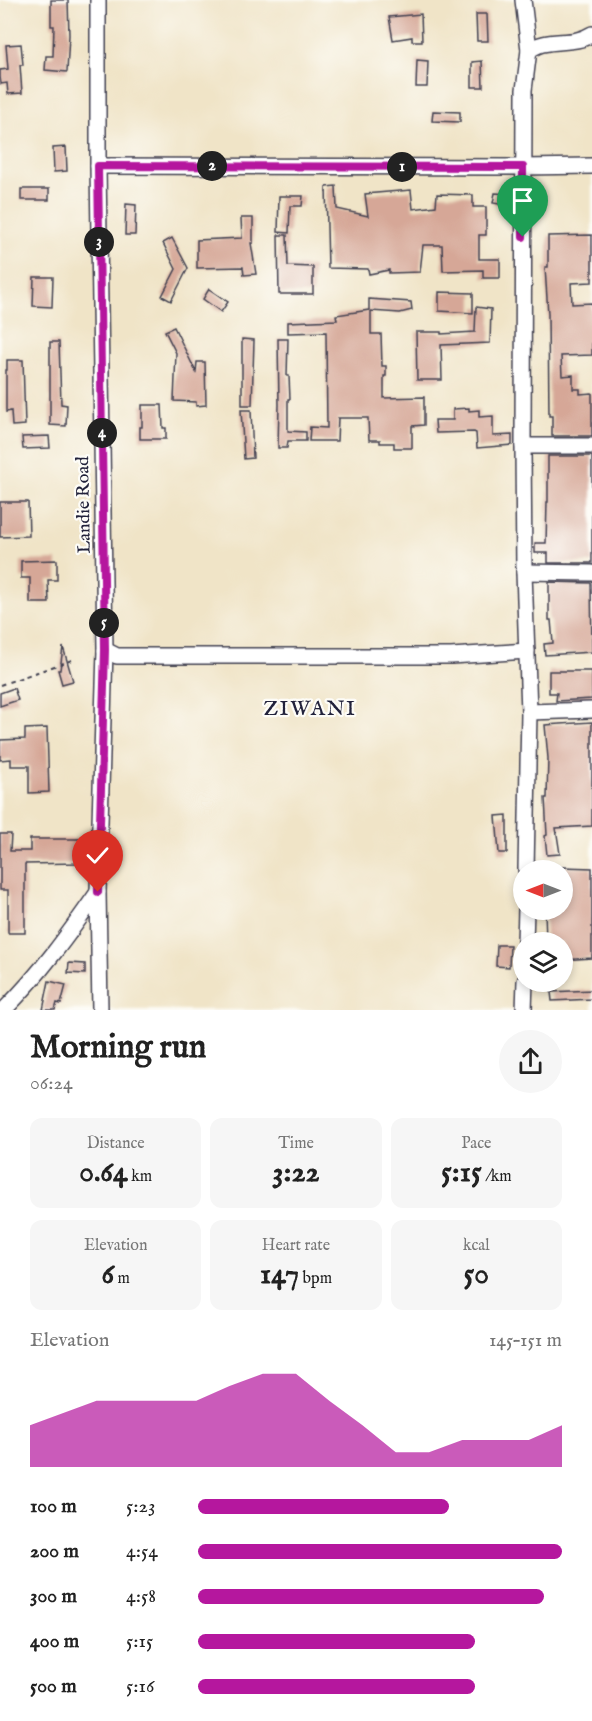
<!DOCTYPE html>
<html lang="en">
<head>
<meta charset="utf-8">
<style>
  :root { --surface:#fff; --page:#f6f6f6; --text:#222; --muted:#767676; --accent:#b5179e }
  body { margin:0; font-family:"IM FELL English",serif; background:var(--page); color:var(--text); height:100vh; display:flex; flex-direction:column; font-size:22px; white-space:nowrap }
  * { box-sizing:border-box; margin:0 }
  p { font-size:20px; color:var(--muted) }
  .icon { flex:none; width:33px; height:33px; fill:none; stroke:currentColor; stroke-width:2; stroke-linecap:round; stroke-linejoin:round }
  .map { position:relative; height:1010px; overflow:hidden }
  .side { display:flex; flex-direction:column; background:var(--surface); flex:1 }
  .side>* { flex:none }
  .needle { width:39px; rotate:270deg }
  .controls { position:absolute; left:513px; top:860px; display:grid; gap:12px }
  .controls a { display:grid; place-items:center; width:60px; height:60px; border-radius:50%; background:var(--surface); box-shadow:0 3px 9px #0003; font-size:30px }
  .pin { position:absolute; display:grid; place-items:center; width:51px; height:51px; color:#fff; margin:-62px -26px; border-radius:50% 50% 50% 0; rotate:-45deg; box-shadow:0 0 6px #0007 }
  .pin .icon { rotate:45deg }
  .km { position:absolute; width:30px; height:30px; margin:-15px; border-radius:50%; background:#222; color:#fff; font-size:16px; line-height:30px; text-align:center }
  .round { display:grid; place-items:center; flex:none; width:63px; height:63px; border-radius:32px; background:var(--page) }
  .headline { display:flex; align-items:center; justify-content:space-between; height:102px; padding:0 30px }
  h1 { font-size:33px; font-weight:700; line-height:45px }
  .metrics { display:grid; grid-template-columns:repeat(3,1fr); gap:9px; height:102px; padding:6px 30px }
  .metrics div { display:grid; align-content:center; border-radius:12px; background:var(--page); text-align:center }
  .metrics b { font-size:30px; font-weight:700 }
  .metrics small { font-size:16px; font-weight:400 }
  .metrics p { font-size:16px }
  .chart { height:168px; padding:12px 30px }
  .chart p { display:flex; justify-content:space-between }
  .chart svg { width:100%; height:108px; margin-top:6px; fill:var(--accent); opacity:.7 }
  ul { padding:0 30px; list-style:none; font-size:20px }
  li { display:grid; grid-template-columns:96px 72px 1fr; align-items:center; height:45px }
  li i { height:15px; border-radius:8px; background:var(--accent) }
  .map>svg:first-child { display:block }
  .building { fill:#d6a797 }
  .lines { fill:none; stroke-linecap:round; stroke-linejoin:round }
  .street-casing { stroke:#413f50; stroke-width:18 }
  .path { stroke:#413f50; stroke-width:2; stroke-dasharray:4.5 4.5; stroke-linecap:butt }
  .street { stroke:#fff; stroke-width:15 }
  .route-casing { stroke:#fff; stroke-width:12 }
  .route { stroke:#b5179e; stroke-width:8 }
  .labels { text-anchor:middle; stroke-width:4.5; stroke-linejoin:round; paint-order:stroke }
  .street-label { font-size:18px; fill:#22223b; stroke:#fdfcf7 }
  .quarter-label { font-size:21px; letter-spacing:1.5px; fill:#22223b; stroke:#fdfcf7 }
</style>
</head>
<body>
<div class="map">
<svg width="592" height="1010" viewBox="0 0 592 1010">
  <rect width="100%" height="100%" fill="#fdfcf7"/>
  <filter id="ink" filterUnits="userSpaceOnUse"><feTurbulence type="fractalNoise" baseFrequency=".0167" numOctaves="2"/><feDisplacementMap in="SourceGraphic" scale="12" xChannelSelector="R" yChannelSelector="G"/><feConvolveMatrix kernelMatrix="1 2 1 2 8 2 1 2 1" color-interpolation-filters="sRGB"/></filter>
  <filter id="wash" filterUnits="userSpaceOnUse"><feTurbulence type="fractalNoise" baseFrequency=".008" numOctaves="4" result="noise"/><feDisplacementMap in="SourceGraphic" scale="24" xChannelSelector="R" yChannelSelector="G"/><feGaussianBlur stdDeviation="1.35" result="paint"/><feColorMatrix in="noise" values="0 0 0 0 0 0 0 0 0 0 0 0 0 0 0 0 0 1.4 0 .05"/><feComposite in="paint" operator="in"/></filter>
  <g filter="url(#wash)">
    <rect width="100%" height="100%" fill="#f0e4c7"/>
    <g id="blocks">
      <g class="building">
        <polygon points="51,0 68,0 69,35 67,72 45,70 46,56 53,56 54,26 51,26"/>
        <polygon points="421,14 422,41 412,41 412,37 393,40 389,17"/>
        <polygon points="476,14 487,14 488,41 477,41"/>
        <polygon points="21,44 23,65 20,65 22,93 8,94 7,83 1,84 0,77 0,70 8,69 6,45"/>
        <polygon points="417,60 428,61 427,87 416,87"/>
        <polygon points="482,61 483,87 472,87 472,62"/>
        <polygon points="433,111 460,112 460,122 432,121"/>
        <polygon points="66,147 67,171 54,172 53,148"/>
        <polygon points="336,186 337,209 368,216 365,194 411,190 413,209 436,206 437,194 473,195 473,207 486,207 486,235 479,235 479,259 500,259 500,278 483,278 483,270 443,271 442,245 423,245 420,272 389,273 389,270 369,274 368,269 328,268 326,187"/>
        <rect x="21" y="189" width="28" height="11"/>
        <polygon points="495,193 507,194 505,205 493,203"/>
        <polygon points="279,196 303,196 302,206 290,206 289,233 278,232"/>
        <polygon points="126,204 136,205 135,235 125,235"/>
        <polygon points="241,218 253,218 253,243 251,243 256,274 244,275 243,267 197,268 197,240 242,238"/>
        <polygon points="278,235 287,235 288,266 313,267 313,294 279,294"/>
        <polygon points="592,235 592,282 571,283 572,304 592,303 592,355 561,356 562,376 573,375 573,389 580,389 580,394 592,393 592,436 552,436 552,416 549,416 548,314 545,267 548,267 548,236"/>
        <polygon points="172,238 188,268 171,301 162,296 176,269 163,243"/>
        <polygon points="34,277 53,277 52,307 33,306"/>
        <polygon points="209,289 228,302 221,312 203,299"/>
        <polygon points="439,292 473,293 473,313 439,311"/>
        <polygon points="369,299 411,302 412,310 400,313 371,311 371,334 381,334 382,366 386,366 386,376 384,376 384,398 424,397 424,425 412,426 412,448 394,448 394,443 380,443 380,440 369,440 368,418 338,418 337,441 309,441 310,427 327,428 326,332 288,333 288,322 337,320 336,315 369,310"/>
        <polygon points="476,307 491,309 490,343 441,345 442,380 417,380 416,332 441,332 441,334 475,332"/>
        <polygon points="174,327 196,372 197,362 205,362 206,405 196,406 196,402 174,401 176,353 165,331"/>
        <polygon points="242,339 254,340 252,405 242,405"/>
        <polygon points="278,339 288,339 287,376 289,376 290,399 288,399 288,431 306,432 306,441 288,441 287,448 278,448 279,405"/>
        <polygon points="50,342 59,342 61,404 67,405 66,426 50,425"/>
        <polygon points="7,360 23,360 25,425 12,426 11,411 6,412 6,370 7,370"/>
        <polygon points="142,405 162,405 163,428 166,428 166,439 140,439 140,427 142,427"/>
        <polygon points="469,408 469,411 479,410 479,417 493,416 493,436 512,435 512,445 477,448 476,433 474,432 436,433 435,420 453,420 453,409"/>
        <polygon points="241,410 251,410 253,458 244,459"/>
        <polygon points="49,436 50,448 23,449 22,437"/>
        <polygon points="548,456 592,456 592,563 548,563 548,553 535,553 535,543 546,543 547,502 548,502"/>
        <polygon points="0,502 28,502 29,536 0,537"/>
        <polygon points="57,560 57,580 48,580 49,603 30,603 30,578 21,578 21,561"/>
        <polygon points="549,582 591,583 592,652 545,655 544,644 553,643 551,620 549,620"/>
        <polygon points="63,647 73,681 62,684 58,670 60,670"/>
        <polygon points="549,671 592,671 592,699 556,701 557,693 549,693"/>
        <polygon points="14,688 18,700 0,706 0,693"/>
        <polygon points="592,722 592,826 556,828 560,854 547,855 545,836 547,835 545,798 547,798 548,758 545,725"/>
        <polygon points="47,728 49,792 29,793 29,766 11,766 11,759 0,760 0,740 25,739 25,729"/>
        <polygon points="507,815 507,853 499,853 496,816"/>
        <polygon points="0,834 11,834 10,851 30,851 30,839 84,839 82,853 76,852 78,863 25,864 25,933 8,933 8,890 0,890"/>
        <polygon points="562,867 592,868 592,958 562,960 562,942 546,942 545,909 562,909"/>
        <polygon points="497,945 510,945 509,967 496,966"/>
        <polygon points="69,963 85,964 85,974 68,973"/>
        <polygon points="49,981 66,985 61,1004 57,1003 55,1010 43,1010"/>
        <polygon points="592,990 592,999 552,1001 551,992"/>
      </g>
    </g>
  </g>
  <g filter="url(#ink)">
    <use href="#blocks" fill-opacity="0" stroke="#413f50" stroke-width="1.5"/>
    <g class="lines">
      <g class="street-casing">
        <g id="street">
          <polyline points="98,0 98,166 105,650 98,892 100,1010"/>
          <polyline points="523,0 529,50"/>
          <polyline points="98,166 523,167 592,166"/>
          <polyline points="523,446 592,446"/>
          <polyline points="524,572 592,573"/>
          <polyline points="105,650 117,656 451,656 527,651"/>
          <polyline points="529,712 592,710"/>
          <path d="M526,870L529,712L524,572L523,446L524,90L529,50C533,48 538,45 543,44C559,40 577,44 592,34"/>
          <polyline points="525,942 526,909"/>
          <path d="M4,1010C40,974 69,934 98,892"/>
          <polyline points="524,1010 525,981"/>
        </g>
      </g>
      <polyline class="path" points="0,685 72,660"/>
      <use href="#street" class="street"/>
    </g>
  </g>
  <g class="lines" filter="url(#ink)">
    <g class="route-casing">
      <polyline id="route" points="98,892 105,650 98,166 523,167 523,237"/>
    </g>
    <use href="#route" class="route"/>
  </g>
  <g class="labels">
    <g class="street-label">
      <text transform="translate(83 505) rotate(-91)" y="6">Landie Road</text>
    </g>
    <g class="quarter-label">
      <text x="310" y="715">ZIWANI</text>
    </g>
  </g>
</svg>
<div class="controls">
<a><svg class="needle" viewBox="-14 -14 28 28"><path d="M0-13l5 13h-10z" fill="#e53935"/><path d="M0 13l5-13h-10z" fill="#767676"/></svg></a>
<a><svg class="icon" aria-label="layers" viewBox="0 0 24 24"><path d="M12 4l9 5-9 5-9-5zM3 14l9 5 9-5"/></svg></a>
</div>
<div class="pin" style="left:523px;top:237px;background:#1e9e55"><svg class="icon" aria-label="arrive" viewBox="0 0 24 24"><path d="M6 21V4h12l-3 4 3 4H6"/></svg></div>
<div class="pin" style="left:98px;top:892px;background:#d93025"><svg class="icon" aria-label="check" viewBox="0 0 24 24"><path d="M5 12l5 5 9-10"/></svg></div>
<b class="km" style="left:402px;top:167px">1</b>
<b class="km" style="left:212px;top:166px">2</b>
<b class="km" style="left:99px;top:242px">3</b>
<b class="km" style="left:102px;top:433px">4</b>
<b class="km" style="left:104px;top:623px">5</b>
</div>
<section class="side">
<div class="headline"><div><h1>Morning run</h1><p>06:24</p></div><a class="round"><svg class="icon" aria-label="share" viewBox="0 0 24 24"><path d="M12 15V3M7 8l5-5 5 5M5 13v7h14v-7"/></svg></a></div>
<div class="metrics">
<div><p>Distance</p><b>0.64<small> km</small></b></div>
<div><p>Time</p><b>3:22</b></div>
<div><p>Pace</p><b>5:15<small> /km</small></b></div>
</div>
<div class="metrics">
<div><p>Elevation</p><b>6<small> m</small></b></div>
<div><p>Heart rate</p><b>147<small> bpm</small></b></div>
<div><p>kcal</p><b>50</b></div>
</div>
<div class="chart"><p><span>Elevation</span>145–151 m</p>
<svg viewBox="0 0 160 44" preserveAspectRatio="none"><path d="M0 44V27L10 22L20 17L30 17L40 17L50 17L60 11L70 6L80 6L90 17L100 27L110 38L120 38L130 33L140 33L150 33L160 27V44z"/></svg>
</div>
<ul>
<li><b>100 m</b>5:23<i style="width:69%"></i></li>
<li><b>200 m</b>4:54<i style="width:100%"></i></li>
<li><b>300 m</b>4:58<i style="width:95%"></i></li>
<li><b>400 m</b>5:15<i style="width:76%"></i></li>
<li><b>500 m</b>5:16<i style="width:76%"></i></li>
</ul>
</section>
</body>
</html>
